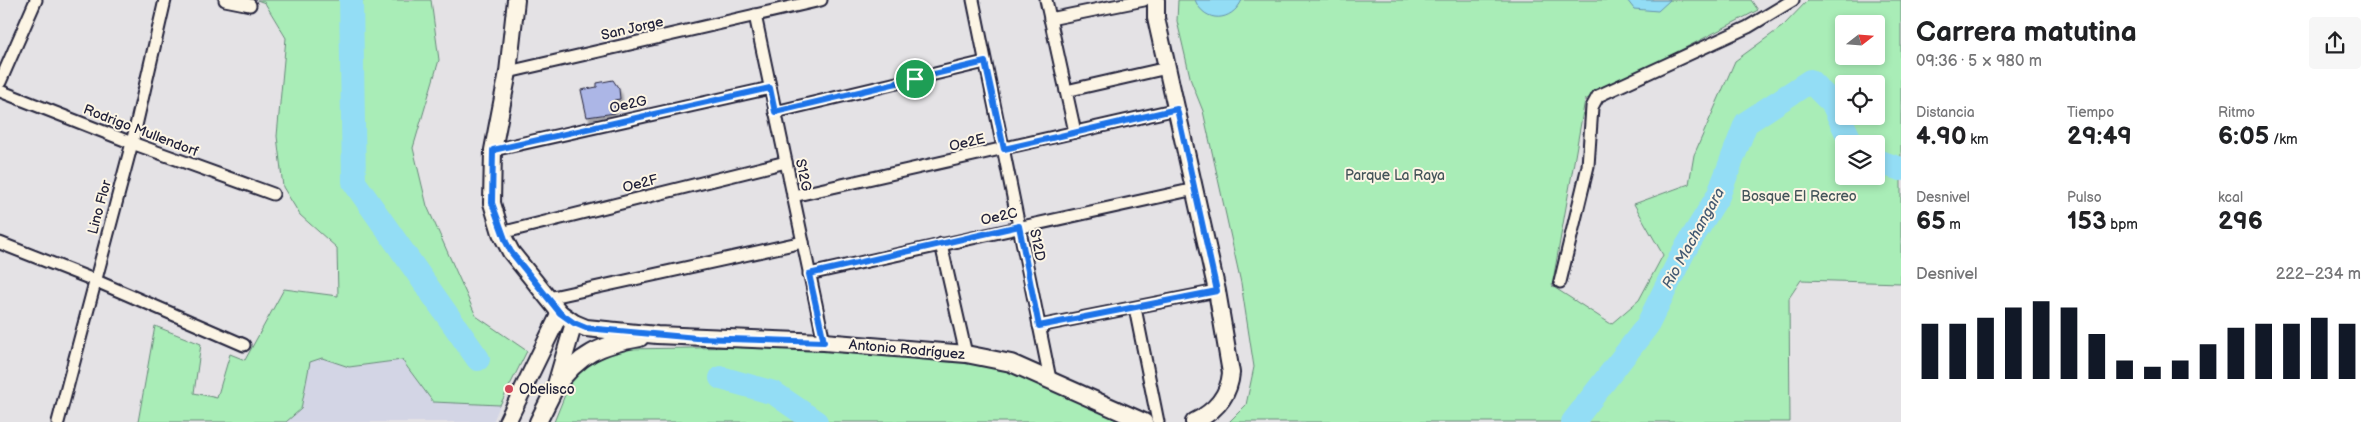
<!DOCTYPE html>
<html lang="es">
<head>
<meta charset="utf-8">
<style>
  :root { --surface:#fff; --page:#f6f6f6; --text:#202124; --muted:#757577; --accent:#111827 }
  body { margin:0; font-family:"Balsamiq Sans",sans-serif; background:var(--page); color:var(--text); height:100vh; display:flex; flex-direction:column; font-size:19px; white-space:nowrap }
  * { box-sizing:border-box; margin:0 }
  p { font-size:16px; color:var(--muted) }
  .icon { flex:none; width:28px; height:28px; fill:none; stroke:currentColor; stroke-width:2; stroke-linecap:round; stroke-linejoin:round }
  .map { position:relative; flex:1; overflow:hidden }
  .panel { display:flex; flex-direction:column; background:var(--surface); width:475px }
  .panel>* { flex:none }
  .needle { width:32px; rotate:73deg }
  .fabs { position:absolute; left:1835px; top:15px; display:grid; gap:10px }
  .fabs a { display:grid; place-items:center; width:50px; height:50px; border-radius:5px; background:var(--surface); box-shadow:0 2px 8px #0003; font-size:25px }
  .pin { position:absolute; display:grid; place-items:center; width:42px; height:42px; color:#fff; margin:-21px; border:2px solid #fff; border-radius:50%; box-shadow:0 1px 5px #0007 }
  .round { display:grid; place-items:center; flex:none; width:52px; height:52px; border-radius:5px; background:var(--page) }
  .headline { display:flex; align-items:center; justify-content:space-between; height:85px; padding:0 15px }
  h1 { font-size:28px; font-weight:700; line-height:38px }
  .figures { display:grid; grid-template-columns:repeat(3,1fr); gap:8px; height:85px; padding:5px 15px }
  .figures div { display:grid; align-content:center }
  .figures b { font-size:25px; font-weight:700 }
  .figures small { font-size:14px; font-weight:400 }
  .figures p { font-size:14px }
  .chart { height:140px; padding:10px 15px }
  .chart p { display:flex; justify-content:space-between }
  .chart svg { width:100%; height:90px; margin-top:5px; stroke:var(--accent); stroke-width:6 }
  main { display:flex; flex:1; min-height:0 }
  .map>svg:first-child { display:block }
  .built { fill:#d3d5e5 }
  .green { fill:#a9edb7; stroke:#668879; fill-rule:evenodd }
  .water { fill:#93ddf5; stroke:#6692ab }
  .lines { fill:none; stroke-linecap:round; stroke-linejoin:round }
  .river { stroke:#93ddf5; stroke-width:24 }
  .building { fill:#acb6e6; stroke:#22223b; filter:url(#shadow) }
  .street-casing { stroke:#22223b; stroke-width:15 }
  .secondary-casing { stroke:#22223b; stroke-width:20 }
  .street { stroke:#fcf5e5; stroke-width:11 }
  .secondary { stroke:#fcf5e5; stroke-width:16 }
  .route-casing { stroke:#fff; stroke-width:10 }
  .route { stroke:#1a73e8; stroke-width:6 }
  .poi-dot { fill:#d1495b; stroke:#fcf5e5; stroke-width:2 }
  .labels { text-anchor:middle; stroke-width:4; stroke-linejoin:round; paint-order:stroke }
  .street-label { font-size:14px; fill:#22223b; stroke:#fcf5e5 }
  .park-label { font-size:14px; fill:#44555a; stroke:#fcf5e5 }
  .poi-label { font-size:14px; fill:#22223b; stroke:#fcf5e5; text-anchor:start }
  .water-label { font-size:15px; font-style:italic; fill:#445a73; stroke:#fcf5e5 }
</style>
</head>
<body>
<main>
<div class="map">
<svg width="1901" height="422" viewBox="0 0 1901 422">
  <defs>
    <filter id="shadow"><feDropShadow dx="3" dy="5.5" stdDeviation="1" flood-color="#0004"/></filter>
  </defs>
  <rect width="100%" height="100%" fill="#e4e2e5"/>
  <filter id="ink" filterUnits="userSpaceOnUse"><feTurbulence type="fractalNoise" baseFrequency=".02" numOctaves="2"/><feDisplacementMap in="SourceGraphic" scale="10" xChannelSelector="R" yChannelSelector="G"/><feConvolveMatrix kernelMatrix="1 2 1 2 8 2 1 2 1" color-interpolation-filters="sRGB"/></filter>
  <g filter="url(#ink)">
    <polygon class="built" points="322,358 349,367 402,360 433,402 500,405 493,422 286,422 301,409 310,362"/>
    <g class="green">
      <polygon points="257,0 431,0 439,60 413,148 427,206 476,316 527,351 500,405 433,402 402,360 349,367 322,358 310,362 301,409 286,422 138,422 155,326 201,344 194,393 217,398 230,354 245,360 284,289 338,296 337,248 300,215 283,187 277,136 286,38 265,3"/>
      <path d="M1178,0H1751L1758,10L1585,100L1552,286L1611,324L1639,300L1663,255L1634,204L1689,184L1694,155L1735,61L1783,26L1808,0H1901V283L1801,280L1789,298L1790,422H1229L1246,405L1254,367L1241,283L1203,111L1191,81L1177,21ZM1844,24H1876V56H1844ZM1844,84H1876V116H1844ZM1844,144H1876V176H1844Z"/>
      <polygon points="822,346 965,356 1052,384 1128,422 554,422 569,385 590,358 624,349"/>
    </g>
    <g class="water">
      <path d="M1195,0H1242C1232,22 1205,24 1195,0Z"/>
      <polygon points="1627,0 1670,0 1658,11 1634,9"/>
    </g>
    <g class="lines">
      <g class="river">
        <polyline points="351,0 354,182 478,359"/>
        <polyline points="1876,161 1901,169"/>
        <polyline points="721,378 774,393 816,422"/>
        <polyline points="1573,422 1647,326 1684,251 1718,196 1746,123 1810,81 1833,104 1852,144"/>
      </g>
    </g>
    <polygon class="building" points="613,80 619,89 620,99 614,100 615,113 587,117 581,90 597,87 597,83"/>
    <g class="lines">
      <g class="street-casing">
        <g id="street">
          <polyline points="225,0 250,5"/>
          <polyline points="973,0 1050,379"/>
          <polyline points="1046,0 1075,132"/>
          <polyline points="755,15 824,342"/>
          <polyline points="1050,19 1144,0"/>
          <polyline points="508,72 821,0"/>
          <polyline points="0,82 36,0"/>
          <polyline points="0,91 132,143 273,194"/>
          <polyline points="1066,91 1167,68"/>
          <polyline points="775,112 985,62"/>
          <polyline points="493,150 770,88"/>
          <polyline points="793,196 1177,109"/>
          <polyline points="501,233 786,162"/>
          <polyline points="0,243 94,280 244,345"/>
          <polyline points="941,244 966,354"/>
          <polyline points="809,274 1195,189"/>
          <polyline points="1560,282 1588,166 1592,107 1598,96 1748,27 1793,0"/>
          <polyline points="548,298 803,242"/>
          <polyline points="1135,308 1158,422"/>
          <polyline points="1039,326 1217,291"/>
          <polyline points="58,422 132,143 165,0"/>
        </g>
      </g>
      <g class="secondary-casing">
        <g id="secondary">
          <polyline points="516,0 508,72 493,150 492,203 501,233 511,252 560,313 574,323 586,328 657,335 824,342 966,354 1011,363 1144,422"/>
          <path d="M1156,0V18L1217,291L1231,373C1229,396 1214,412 1194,422"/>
          <path d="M555,388C579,354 600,345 640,338"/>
          <polyline points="507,422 560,313"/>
          <polyline points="538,422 555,388 574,323"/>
        </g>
      </g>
      <use href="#street" class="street"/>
      <use href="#secondary" class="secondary"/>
    </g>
  </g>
  <g class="lines" filter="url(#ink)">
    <g class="route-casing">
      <polygon id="route" points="985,62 1004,149 1177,109 1217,291 1039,326 1019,226 809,274 824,342 697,338 586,328 574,323 560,313 511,252 506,242 492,203 493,150 770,88 775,112"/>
    </g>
    <use href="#route" class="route"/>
  </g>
  <circle class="poi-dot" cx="509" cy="389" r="5"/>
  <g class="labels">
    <g class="street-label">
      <text transform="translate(632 28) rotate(-13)" y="5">San Jorge</text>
      <text transform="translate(628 104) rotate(-13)" y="5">Oe2G</text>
      <text transform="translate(141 130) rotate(21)" y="5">Rodrigo Mullendorf</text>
      <text transform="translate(967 142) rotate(-13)" y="5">Oe2E</text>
      <text transform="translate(804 175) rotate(78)" y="5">S12G</text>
      <text transform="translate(640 183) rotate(-14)" y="5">Oe2F</text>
      <text transform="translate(99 207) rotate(-75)" y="5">Lino Flor</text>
      <text transform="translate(999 216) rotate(-13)" y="5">Oe2C</text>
      <text transform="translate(1038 245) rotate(79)" y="5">S12D</text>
      <text transform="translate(907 349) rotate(5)" y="5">Antonio Rodríguez</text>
    </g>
    <g class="park-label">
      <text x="1395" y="180">Parque La Raya</text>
      <text x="1799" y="201">Bosque El Recreo</text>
    </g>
    <g class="poi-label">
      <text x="519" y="394">Obelisco</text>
    </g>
    <g class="water-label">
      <text transform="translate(1693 238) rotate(-61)" y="5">Rio Machangara</text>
    </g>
  </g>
</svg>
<div class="fabs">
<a><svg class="needle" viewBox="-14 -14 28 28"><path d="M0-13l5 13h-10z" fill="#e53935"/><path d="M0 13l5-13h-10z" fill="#757577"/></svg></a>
<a><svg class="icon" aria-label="locate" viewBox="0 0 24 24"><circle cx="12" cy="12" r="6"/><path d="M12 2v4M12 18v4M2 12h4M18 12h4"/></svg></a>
<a><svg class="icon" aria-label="layers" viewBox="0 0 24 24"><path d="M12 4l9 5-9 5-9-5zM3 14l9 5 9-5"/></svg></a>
</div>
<div class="pin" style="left:915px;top:79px;background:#1e9e55"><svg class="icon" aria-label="arrive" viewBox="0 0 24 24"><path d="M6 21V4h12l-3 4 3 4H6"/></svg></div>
</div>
<section class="panel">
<div class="headline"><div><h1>Carrera matutina</h1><p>09:36 · 5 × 980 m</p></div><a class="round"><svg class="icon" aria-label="share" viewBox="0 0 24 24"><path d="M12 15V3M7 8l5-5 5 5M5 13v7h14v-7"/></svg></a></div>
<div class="figures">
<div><p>Distancia</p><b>4.90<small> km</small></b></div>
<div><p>Tiempo</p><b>29:49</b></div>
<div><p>Ritmo</p><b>6:05<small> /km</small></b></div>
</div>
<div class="figures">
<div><p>Desnivel</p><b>65<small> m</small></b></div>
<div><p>Pulso</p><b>153<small> bpm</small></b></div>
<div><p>kcal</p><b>296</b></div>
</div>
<div class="chart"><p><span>Desnivel</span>222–234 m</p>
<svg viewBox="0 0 160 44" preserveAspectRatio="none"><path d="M5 44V17M15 44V17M25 44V14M35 44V9M45 44V6M55 44V9M65 44V22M75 44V35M85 44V38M95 44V35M105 44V27M115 44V19M125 44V17M135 44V17M145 44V14M155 44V17"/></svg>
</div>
</section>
</main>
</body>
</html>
